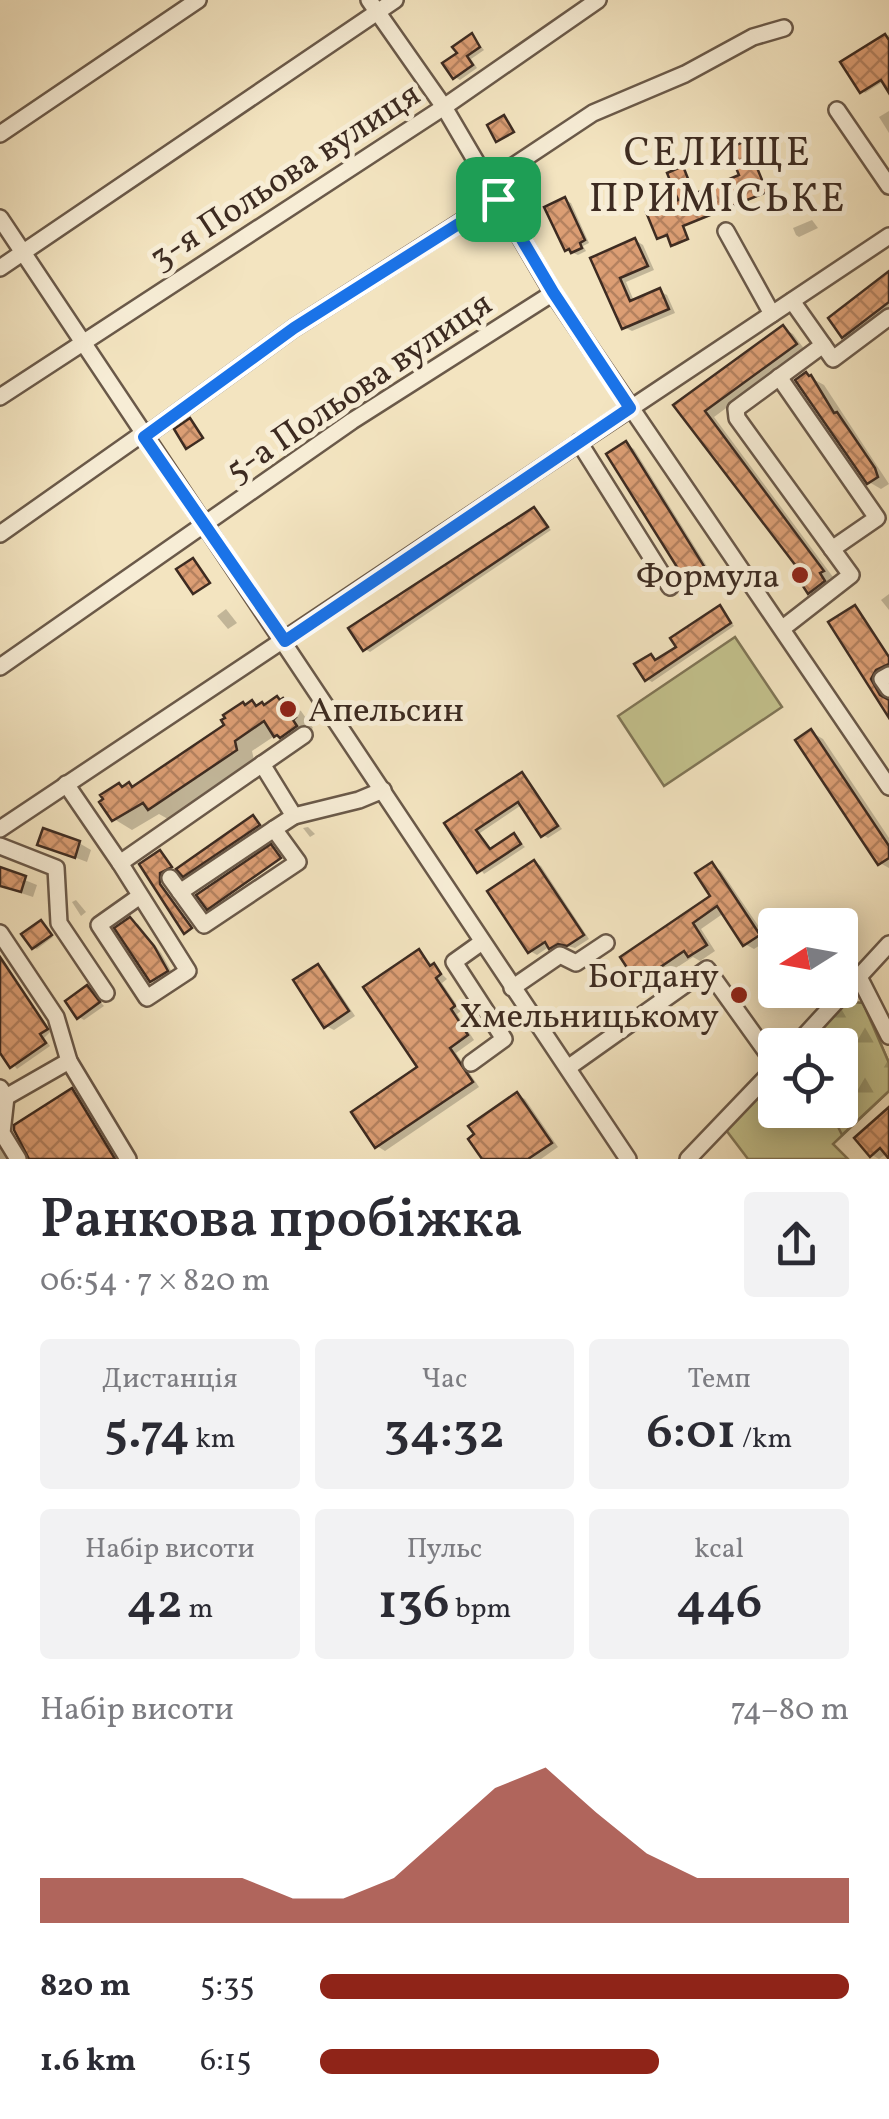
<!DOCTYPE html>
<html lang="uk">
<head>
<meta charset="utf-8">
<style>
  :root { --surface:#fff; --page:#f2f2f3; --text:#2b2b33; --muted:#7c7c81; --accent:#8f2418 }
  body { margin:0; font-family:Vollkorn,serif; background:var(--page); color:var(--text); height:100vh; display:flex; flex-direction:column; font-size:38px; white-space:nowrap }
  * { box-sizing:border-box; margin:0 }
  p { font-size:32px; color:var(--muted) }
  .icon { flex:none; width:55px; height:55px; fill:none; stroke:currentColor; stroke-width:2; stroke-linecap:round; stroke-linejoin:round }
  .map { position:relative; height:1159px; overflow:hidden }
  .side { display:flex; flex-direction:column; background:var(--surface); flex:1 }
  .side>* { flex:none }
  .needle { width:65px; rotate:259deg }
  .fabs { position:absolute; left:758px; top:908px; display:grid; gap:20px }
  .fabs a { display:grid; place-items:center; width:100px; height:100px; border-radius:10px; background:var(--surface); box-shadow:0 5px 25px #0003; font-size:50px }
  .pin { position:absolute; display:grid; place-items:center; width:85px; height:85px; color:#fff; margin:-42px; border-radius:20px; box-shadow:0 5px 15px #0006 }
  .round { display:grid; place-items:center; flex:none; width:105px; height:105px; border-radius:10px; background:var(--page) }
  .head { display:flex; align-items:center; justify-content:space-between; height:170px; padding:0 40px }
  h1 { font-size:55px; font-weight:600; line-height:75px }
  .stats { display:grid; grid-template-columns:repeat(3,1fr); gap:15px; height:170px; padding:10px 40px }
  .stats div { display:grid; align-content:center; border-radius:10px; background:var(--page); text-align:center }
  .stats b { font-size:50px; font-weight:600 }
  .stats small { font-size:28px; font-weight:400 }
  .stats p { font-size:28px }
  .chart { height:280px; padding:20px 40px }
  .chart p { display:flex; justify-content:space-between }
  .chart svg { width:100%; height:180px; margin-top:10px; fill:var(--accent); opacity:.7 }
  ul { padding:0 40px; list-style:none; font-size:32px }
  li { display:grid; grid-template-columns:160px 120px 1fr; align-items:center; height:75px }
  li i { height:25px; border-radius:12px; background:var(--accent) }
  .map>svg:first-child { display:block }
  .grass { fill:#c3c28d; stroke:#807657; stroke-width:2.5 }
  .forest { fill:url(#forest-firs); stroke:#807657; stroke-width:2.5 }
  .shadow { fill:#0003 }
  .building { fill:url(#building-cross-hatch); stroke:#3d2b21; stroke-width:2.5 }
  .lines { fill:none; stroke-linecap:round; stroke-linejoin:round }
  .minor-casing { stroke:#6a5949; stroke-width:20 }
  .minor { stroke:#f7edd6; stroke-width:15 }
  .route-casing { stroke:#fff; stroke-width:20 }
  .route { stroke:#1a73e8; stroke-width:12 }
  .poi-dot { fill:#8f2418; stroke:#f7edd6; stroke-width:4 }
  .labels { text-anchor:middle; stroke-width:10; stroke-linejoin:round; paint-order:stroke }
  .street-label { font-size:35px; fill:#3d2b21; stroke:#f7edd6 }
  .poi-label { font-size:35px; fill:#3d2b21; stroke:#f7edd6; text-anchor:end }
  .quarter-label { font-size:40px; letter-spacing:2.5px; fill:#3d2b21; stroke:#f7edd6 }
</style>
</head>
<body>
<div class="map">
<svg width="889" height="1159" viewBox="0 0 889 1159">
  <defs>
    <pattern id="forest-firs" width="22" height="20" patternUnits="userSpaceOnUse" patternTransform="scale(2.5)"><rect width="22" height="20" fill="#c3c28d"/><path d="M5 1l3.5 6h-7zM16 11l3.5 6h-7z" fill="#a09e73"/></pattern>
    <pattern id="building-cross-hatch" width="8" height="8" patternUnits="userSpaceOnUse" patternTransform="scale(2.5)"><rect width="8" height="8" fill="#dc9e74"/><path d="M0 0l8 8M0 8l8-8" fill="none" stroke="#b4815f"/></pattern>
  </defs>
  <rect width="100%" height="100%" fill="#f3e4c0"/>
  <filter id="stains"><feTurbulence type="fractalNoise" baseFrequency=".002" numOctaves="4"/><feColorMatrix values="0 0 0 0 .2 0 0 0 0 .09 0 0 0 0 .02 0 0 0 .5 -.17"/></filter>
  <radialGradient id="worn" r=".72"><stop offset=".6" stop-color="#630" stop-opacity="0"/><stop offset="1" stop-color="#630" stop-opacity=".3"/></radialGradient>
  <g class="grass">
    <polygon points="735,637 782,707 664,786 618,716"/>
    <polygon points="863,1003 889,1063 889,1091 833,1144 848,1159 748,1159 726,1130 775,1076 775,1110 840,1110 840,1045"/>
  </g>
  <polygon class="forest" points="843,1001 863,1003 889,1063 889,1091 842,1135 830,1110 840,1110 840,1045 803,1045"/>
  <g class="shadow">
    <polygon points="889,35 889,89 884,81 865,93 843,63"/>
    <polygon points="472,36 484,50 471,59 477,68 460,80 455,77 460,54"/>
    <polygon points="889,111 889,133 879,117"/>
    <polygon points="746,143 767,193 683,227 688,240 675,246 669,235 659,237 681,201 685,170 695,196 743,177"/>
    <polygon points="565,200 571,203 589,243 583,246 586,251 578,255 567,250"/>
    <polygon points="812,220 818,228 799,237 796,235 793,228"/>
    <polygon points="635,240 643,245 654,270 626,282 634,301 659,291 667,295 675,313 632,331 624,327 593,259"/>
    <polygon points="889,274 889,326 862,347 844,336"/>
    <polygon points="783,328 793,334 805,350 714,417 833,577 829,579 834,587 820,598 810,592 800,567 677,406"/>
    <polygon points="806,375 824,385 889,484 881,489 869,482"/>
    <polygon points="626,444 634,449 713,576 697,586 689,582"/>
    <polygon points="534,510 551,530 370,652 365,649"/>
    <polygon points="889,594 889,610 881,600"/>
    <polygon points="720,608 734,626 652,682 647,679 651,657 657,662 679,648"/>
    <polygon points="226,609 237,623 228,629 217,616"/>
    <polygon points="283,701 301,711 313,728 309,731 314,737 299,747 276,735 252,751 254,760 168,819 159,814 132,830 114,819 124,788 134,788 228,726 253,703 266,707"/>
    <polygon points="811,732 823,739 889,838 889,868 880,863"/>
    <polygon points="522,775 562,829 548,838 543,835 523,804 480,833 492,851 514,836 525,847 484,874 448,824"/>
    <polygon points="308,827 315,834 310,837 303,828"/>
    <polygon points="79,843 91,850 87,862 40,844"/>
    <polygon points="534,862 541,866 589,939 575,948 567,946 558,951 550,946 537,955 530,951"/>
    <polygon points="712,865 721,871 768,940 754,949 745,944 724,913 701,929 715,951 700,961 693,957 648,986 639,981 714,897"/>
    <polygon points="0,870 37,885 33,897 0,886"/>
    <polygon points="76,900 86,912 81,916 72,902"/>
    <polygon points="130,920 138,924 161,953 174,976 160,985 152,981"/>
    <polygon points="44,924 53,937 37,949 34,948"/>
    <polygon points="419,952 447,979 442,983 461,1011 457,1014 474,1040 456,1053 479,1087 385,1151 377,1146 421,1068"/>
    <polygon points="0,955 51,1031 44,1038 50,1046 17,1069 0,1049"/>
    <polygon points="318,967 325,971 355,1016 334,1030 326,1026"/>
    <polygon points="87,988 104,1006 84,1020 79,1017"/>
    <polygon points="72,1091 80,1096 118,1159 32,1159"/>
    <polygon points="517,1095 525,1099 558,1147 541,1159 485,1159"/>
    <polygon points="889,1110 889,1155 887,1153 879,1159 872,1155"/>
    <polygon points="0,1146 8,1159 0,1159"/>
  </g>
  <g class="building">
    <polygon points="472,33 480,47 467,56 473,65 453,79 442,63 457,53 452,47"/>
    <polygon points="885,34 889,40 889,93 881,80 860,93 840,62"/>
    <polygon points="504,115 514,132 496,142 487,125"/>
    <polygon points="746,141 767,192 683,226 688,239 671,246 667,235 657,239 646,212 678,200 667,173 683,166 694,194 739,175 728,148"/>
    <polygon points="565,197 585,240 580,243 582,248 571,253 569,249 565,251 544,207"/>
    <polygon points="635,238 648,266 620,278 630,301 660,288 669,309 622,329 590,258"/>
    <polygon points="889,271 889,302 842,338 828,318"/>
    <polygon points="783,325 797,344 705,411 824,571 820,573 825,581 808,594 792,569 796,566 673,405"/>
    <polygon points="806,372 809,376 811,375 834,413 837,412 875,468 878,477 867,484 795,380"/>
    <polygon points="190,418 203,438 186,449 174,429"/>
    <polygon points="626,441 707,571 687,583 606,454"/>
    <polygon points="534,507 548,527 363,651 348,628"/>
    <polygon points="193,558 210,583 193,594 176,569"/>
    <polygon points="720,605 731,623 645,681 634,664 651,654 655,660 676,647 670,638"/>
    <polygon points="855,605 889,657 889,664 876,670 871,679 880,695 889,700 889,718 828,622"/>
    <polygon points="277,696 280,700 283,698 296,717 293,720 297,726 280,738 277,735 274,737 264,721 235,741 237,750 148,810 143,803 112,821 99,802 103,799 100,795 119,783 122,787 129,782 132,787 224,725 221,720 225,718 223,715 243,702 245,705 252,700 256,706 262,702 264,705"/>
    <polygon points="811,729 889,846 889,858 878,865 795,740"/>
    <polygon points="522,772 558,826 541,837 518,802 476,830 490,849 514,833 521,844 477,873 444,823"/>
    <polygon points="253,815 260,825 183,877 176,869"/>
    <polygon points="43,828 80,841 75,858 37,845"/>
    <polygon points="271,844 281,858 207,910 196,895"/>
    <polygon points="160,850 172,867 160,873 160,884 192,928 184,934 139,864"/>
    <polygon points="534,860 584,935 567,946 558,944 549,949 545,942 528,953 487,891"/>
    <polygon points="712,862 760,935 743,946 717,906 693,923 707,945 688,957 684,951 637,983 620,957 710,896 695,873"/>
    <polygon points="0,867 26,876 21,892 0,886"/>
    <polygon points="130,917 154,946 168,971 150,982 114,928"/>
    <polygon points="41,920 52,935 32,949 21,934"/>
    <polygon points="419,949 430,966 434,963 441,974 436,978 455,1006 451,1009 468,1035 450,1048 473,1082 375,1148 351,1112 417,1067 363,987"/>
    <polygon points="0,957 48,1029 40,1034 46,1043 10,1068 0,1053"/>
    <polygon points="318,964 349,1011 324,1028 293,980"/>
    <polygon points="87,985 100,1002 77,1019 65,1001"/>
    <polygon points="72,1088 115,1159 29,1159 14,1130 14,1125"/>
    <polygon points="517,1092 552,1143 528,1159 482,1159 468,1139 474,1134 468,1126"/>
    <polygon points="889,1107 889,1159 880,1148 870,1157 854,1138"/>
  </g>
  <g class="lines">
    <g class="minor-casing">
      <g id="minor">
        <polyline points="369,0 444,107 553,293 889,787"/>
        <polyline points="837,110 889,186"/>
        <polyline points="0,134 198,0"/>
        <polyline points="489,182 593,113 685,74 753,37 784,28"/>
        <polyline points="0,218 628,1159"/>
        <polyline points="726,231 772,314"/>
        <polyline points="0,268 395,0"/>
        <polyline points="792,301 833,359 889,317"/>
        <polyline points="779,377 877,518 832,549"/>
        <polyline points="0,397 444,107 598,0"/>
        <polyline points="144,437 294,328 497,199"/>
        <polyline points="579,442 670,587"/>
        <polyline points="0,534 142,434"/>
        <polyline points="783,628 851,575 737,418 736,409 823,345"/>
        <polyline points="0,667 352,421 553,293"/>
        <polyline points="889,675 882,679 889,689"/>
        <polyline points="262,764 294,816 359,800 383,790"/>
        <polyline points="66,784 120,863 304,735"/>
        <polyline points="0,829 889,236"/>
        <polyline points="0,846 56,868 59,923 106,993"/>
        <polyline points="120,863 188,971 147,998 99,925 140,896"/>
        <polyline points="170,878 204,925 298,862 274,829 294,816"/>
        <polyline points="180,892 274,829"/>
        <polyline points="0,933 56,1017 69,1061 128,1159"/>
        <polyline points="859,977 889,1036"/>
        <polyline points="512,988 560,955 576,963 606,943"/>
        <polyline points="796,1045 889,944"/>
        <polyline points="471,1063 504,1039 454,962 482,942"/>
        <polyline points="569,1067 707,969 775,1064"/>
        <polyline points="0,1088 6,1097 69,1061"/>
        <polyline points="6,1097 2,1133 18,1159"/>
        <polyline points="688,1159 775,1068"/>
      </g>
    </g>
    <use href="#minor" class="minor"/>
  </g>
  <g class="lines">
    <g class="route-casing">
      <polygon id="route" points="498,199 553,292 630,408 285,641 144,437 294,328"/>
    </g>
    <use href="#route" class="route"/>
  </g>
  <g class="poi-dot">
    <circle cx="800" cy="575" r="10"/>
    <circle cx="288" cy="709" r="10"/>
    <circle cx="739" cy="995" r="10"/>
  </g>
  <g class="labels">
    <g class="street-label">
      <text transform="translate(284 175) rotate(-33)" y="12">3-я Польова вулиця</text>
      <text transform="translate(358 386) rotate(-34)" y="12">5-а Польова вулиця</text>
    </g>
    <g class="poi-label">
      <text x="780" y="587">Формула</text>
      <text x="308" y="721" text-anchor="start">Апельсин</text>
      <text x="719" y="987">Богдану<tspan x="719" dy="40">Хмельницькому</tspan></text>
    </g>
    <g class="quarter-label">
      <text x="718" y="165">СЕЛИЩЕ<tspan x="718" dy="46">ПРИМІСЬКЕ</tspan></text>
    </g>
  </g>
  <rect width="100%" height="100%" filter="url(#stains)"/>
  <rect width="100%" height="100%" fill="url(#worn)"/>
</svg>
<div class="fabs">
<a><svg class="needle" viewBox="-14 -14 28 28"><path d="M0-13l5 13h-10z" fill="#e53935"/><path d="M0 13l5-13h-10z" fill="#7c7c81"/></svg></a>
<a><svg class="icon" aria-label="locate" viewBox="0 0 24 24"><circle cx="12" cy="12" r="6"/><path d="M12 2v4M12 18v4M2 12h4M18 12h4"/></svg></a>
</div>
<div class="pin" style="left:498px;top:199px;background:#1e9e55"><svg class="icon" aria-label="arrive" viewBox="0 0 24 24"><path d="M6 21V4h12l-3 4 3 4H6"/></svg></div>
</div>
<section class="side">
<div class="head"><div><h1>Ранкова пробіжка</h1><p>06:54 · 7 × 820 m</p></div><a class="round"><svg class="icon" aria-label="share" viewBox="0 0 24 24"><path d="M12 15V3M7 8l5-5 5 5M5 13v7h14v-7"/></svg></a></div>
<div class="stats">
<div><p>Дистанція</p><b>5.74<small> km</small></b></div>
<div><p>Час</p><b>34:32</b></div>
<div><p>Темп</p><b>6:01<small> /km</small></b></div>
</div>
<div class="stats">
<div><p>Набір висоти</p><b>42<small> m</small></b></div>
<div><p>Пульс</p><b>136<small> bpm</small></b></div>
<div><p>kcal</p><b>446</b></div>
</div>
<div class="chart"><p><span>Набір висоти</span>74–80 m</p>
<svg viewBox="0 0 160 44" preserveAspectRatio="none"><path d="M0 44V33L10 33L20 33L30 33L40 33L50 38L60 38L70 33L80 22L90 11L100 6L110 17L120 27L130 33L140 33L150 33L160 33V44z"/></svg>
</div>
<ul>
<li><b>820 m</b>5:35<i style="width:100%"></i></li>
<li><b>1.6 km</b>6:15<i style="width:64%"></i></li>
</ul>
</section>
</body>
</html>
